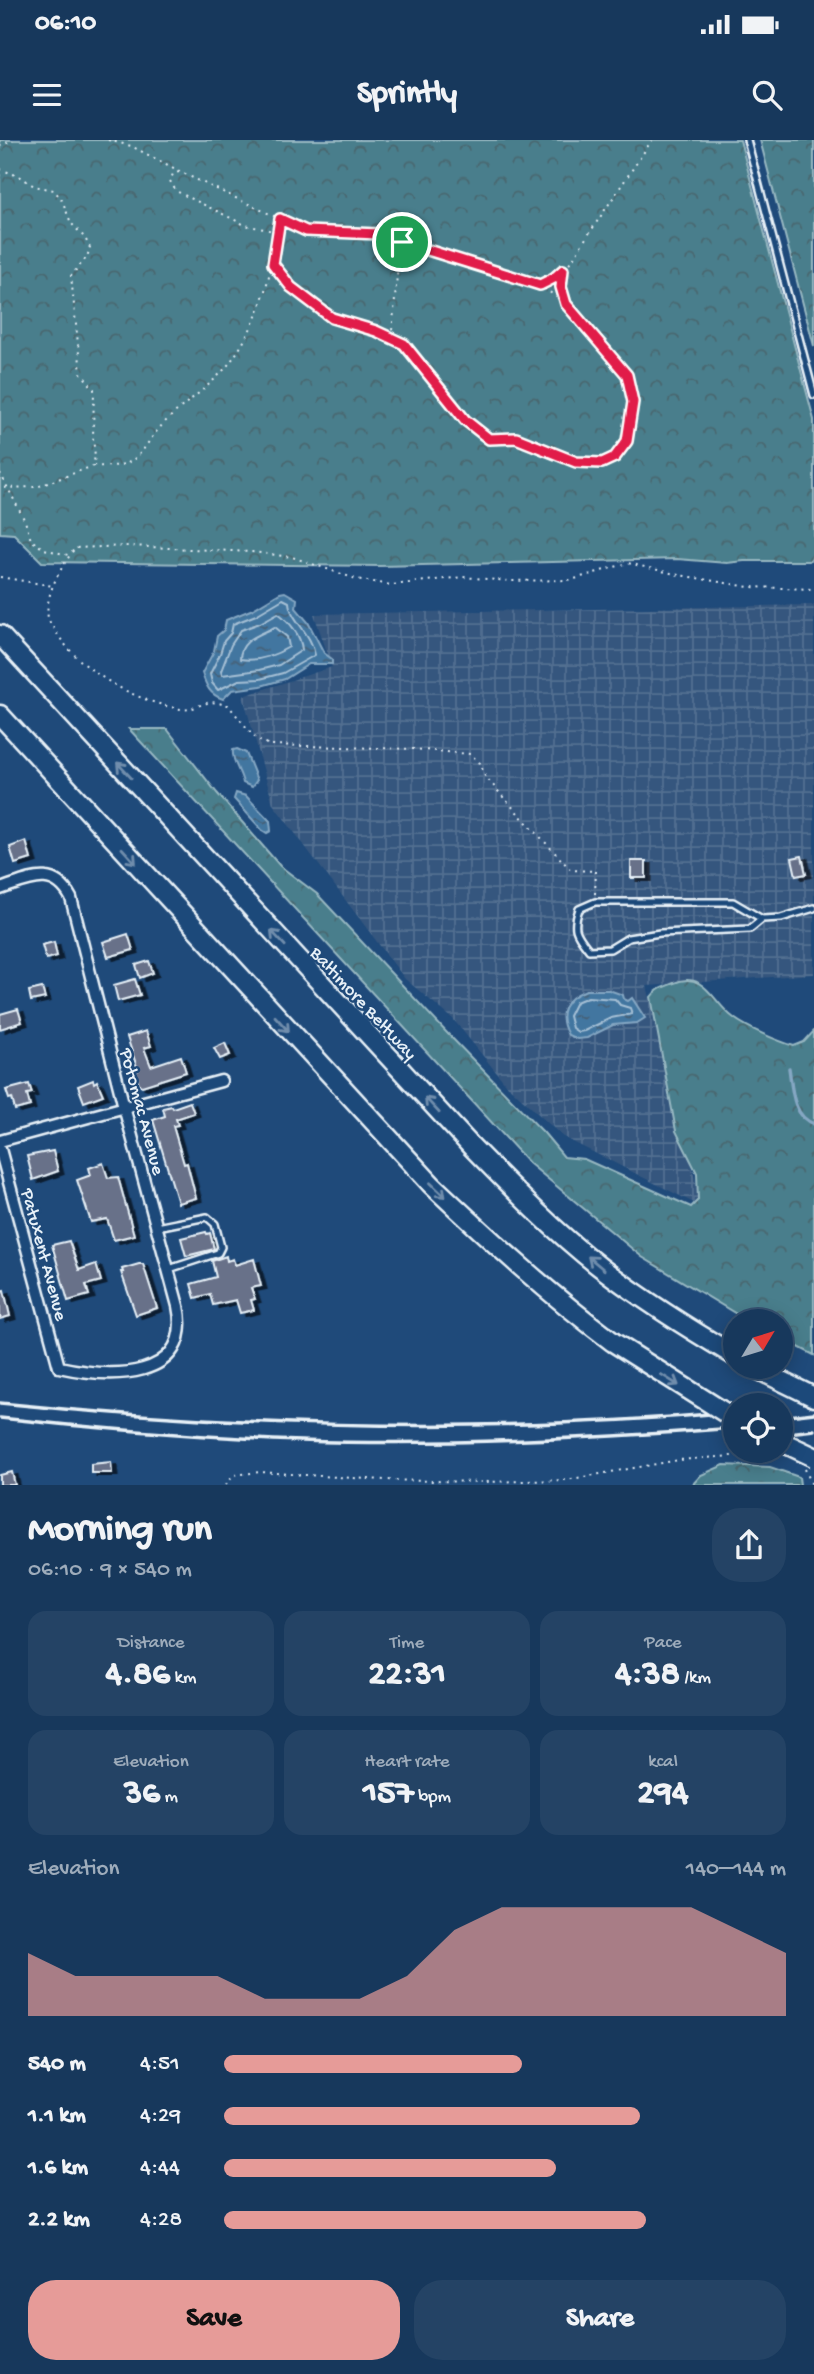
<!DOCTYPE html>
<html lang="en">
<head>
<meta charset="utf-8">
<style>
  :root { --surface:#17385c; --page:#244365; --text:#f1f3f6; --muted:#9eacbb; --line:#365272; --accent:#e69b98 }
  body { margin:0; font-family:"Gochi Hand",sans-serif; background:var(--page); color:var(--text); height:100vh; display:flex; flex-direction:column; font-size:26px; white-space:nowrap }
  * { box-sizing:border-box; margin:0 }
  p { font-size:23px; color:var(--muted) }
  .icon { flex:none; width:38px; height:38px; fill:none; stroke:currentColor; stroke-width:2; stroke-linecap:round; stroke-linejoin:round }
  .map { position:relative; height:1345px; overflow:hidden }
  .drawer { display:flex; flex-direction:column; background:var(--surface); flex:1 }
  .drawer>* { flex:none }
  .needle { width:46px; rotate:52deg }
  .tools { position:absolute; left:723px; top:1169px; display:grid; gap:14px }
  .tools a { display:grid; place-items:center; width:70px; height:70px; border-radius:50%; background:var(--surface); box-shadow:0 4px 18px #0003,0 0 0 2px var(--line); font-size:35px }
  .pin { position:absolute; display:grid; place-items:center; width:60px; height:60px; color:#fff; margin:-30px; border:4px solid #fff; border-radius:50%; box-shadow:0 2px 7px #0007 }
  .round { display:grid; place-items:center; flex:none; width:74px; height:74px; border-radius:28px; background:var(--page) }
  .summary { display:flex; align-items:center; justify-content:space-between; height:119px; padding:0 28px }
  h1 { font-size:38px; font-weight:800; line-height:52px }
  .figures { display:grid; grid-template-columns:repeat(3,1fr); gap:10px; height:119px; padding:7px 28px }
  .figures div { display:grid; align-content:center; border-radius:18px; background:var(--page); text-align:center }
  .figures b { font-size:35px; font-weight:800 }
  .figures small { font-size:19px; font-weight:400 }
  .figures p { font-size:19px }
  .chart { height:196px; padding:14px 28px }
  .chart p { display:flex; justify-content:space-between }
  .chart svg { width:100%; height:126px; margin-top:7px; fill:var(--accent); opacity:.7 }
  .action { display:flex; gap:14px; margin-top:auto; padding:14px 28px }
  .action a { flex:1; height:80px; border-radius:28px; background:var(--accent); color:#111; font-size:28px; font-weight:800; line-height:80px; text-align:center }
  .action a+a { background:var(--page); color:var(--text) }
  ul { padding:0 28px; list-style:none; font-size:23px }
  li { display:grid; grid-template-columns:112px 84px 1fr; align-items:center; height:52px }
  li i { height:18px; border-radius:9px; background:var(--accent) }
  .status { display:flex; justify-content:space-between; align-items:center; height:49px; padding:0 35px; background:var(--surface); direction:ltr }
  .status svg { height:19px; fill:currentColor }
  header { display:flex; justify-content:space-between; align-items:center; height:91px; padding:0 28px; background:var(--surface); font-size:32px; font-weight:800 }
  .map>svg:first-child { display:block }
  .industrial { fill:url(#industrial-grid) }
  .forest { fill:url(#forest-crowns); stroke:#98b8c2; stroke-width:2 }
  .water { fill:url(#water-ripples); stroke:#85a7c3; stroke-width:2 }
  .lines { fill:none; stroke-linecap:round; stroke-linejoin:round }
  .shore { stroke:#a6c0d5; stroke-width:2 }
  .stream { stroke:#85a7c3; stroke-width:3.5 }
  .building { fill:#687189; stroke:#e8f1f8; stroke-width:2; filter:url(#shadow) }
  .service-casing { stroke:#e8f1f8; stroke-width:10 }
  .minor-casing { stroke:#e8f1f8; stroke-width:15 }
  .motorway-casing { stroke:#e8f1f8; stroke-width:23 }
  .path { stroke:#e8f1f8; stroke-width:2; stroke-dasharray:2 5; stroke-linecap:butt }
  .service { stroke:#1f4a7a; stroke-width:5 }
  .minor { stroke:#1f4a7a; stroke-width:10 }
  .motorway { stroke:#1f4a7a; stroke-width:18 }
  .rail { stroke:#e8f1f8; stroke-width:3.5 }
  .motorway-bridge-casing { stroke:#e8f1f8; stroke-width:23; stroke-linecap:butt }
  .motorway-bridge { stroke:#1f4a7a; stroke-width:18 }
  .oneway { stroke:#6f8dac }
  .route-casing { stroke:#fff; stroke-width:14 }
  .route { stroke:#e11d48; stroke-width:9 }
  .labels { text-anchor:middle; stroke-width:5; stroke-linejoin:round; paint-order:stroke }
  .street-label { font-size:19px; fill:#e8f1f8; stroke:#1f4a7a }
</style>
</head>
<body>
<div class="status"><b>06:10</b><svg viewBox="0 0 49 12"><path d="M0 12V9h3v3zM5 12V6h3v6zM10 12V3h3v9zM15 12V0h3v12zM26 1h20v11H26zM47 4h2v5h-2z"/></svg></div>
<header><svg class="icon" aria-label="menu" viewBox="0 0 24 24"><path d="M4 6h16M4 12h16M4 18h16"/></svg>Sprintly<svg class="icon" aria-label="search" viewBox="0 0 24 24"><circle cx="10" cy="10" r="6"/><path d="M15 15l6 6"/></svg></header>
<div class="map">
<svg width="814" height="1345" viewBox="0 0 814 1345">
  <defs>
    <pattern id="industrial-grid" width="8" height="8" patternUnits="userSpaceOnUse" patternTransform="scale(1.75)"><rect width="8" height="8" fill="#35567e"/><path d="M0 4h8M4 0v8" fill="none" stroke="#526f91"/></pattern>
    <pattern id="forest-crowns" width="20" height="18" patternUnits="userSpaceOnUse" patternTransform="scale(1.75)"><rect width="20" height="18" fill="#497e8c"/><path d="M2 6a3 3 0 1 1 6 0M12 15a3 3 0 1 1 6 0" fill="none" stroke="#48666e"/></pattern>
    <pattern id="water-ripples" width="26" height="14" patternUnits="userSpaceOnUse" patternTransform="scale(1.75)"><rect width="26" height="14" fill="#4376a0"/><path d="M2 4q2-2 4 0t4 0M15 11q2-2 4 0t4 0" fill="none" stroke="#445f75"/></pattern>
    <filter id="shadow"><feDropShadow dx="5.5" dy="3" stdDeviation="0" flood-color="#0009"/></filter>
  </defs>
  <rect width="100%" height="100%" fill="#1f4a7a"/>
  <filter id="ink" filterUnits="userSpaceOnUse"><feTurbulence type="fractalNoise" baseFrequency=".0143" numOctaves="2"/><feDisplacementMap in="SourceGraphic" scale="14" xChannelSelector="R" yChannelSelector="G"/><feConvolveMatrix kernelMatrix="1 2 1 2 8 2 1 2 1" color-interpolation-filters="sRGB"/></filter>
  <g filter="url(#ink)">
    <polygon class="industrial" points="814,465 814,834 647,846 702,1067 563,997 505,943 453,879 405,839 273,664 243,556 332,527 314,474"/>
    <g class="forest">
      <polygon points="0,0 740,0 814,280 814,416 809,421 744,421 727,423 677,419 380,426 42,422 14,394 0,393"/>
      <polygon points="760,0 814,0 814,206"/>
      <path d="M129,589H167L217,653L280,726L317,754L448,894L544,993L564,1017L584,1019L691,1067L698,1060L697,1033L676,991L651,857C657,848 665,847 674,843C705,830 713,863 734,878C747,888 778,901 794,906L804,902L814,891V1215L781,1198L780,1181H748L642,1117L530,1024Z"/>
      <polygon points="724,1325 770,1327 799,1337 800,1345 692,1345 701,1335"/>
    </g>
    <g class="water">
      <path d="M285,452L297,459L296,468L308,482L324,513L332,519V524H309L285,539L261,546L232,550L223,559C210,555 206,546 202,533L214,511L217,496L224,490L226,480L253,469L280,453Z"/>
      <path d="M237,609L246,613L257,640L252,647L243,643C241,632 231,620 233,610Z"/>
      <polygon points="236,653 246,656 270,681 271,691 267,693 262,690 234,659"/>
      <path d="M586,850H609L623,855L624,859L628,861L632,858L645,878L637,883L613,885L587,898L577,899L568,895C556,873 564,859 586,850Z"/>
    </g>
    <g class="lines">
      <g class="shore">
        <path d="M283,459L289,462C290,479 312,494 315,515L283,533L260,539L239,540L218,550L212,543L210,534L220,514L224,501L231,493L233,484L256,475Z"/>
        <path d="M278,473C289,481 301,495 302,510L279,525L259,530L222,535L221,531L231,505L241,490L260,483Z"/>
        <path d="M275,487L287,497L289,507C274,516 257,522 240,519C240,499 260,495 275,487Z"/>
        <polygon points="588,857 615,859 620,865 630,868 632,874 611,878 584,891 578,892 572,888 569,876 576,862"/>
      </g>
      <path class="stream" d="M789,928C792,947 792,977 814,984"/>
    </g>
    <g class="building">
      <polygon points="26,701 31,719 15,724 10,707"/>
      <polygon points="802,716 806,734 796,736 792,718"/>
      <rect x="631" y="721" width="15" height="17"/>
      <polygon points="128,794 133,810 108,817 103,802"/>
      <polygon points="54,802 57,816 46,819 42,805"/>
      <polygon points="149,821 153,833 140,838 136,825"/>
      <polygon points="135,839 140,855 118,861 114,845"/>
      <polygon points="42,848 45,858 31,861 29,851"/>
      <polygon points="18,869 22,882 0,889 0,874"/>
      <polygon points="146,891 151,906 144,908 151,926 181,916 186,932 142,946 139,945 135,932 138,930 127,897"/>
      <polygon points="225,903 230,915 220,919 214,908"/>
      <polygon points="93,940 94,943 97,941 103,955 84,962 78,946"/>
      <polygon points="29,944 32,953 27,954 30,966 15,970 12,958 9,959 6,950"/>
      <polygon points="190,962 194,973 176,979 178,985 173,986 184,1024 187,1023 196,1058 178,1063 153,980 165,976 163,968 172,966 173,968"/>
      <polygon points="53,1011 58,1031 33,1040 27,1016"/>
      <polygon points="103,1023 108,1038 118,1037 134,1095 114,1100 107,1079 91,1082 77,1040 91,1035 89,1028"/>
      <polygon points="206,1092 207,1094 210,1093 214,1109 186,1116 181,1098"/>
      <polygon points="69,1101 79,1130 96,1124 101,1141 86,1145 89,1155 68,1161 52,1105"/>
      <polygon points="226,1116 227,1121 233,1119 235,1125 254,1119 261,1146 251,1148 255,1159 251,1160 254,1170 240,1173 236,1160 213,1165 210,1154 195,1158 191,1144 216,1137 212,1121"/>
      <polygon points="139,1124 143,1124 157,1168 136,1175 121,1132 123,1132 122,1129"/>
      <polygon points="4,1150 10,1176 0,1179 0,1151"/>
      <polygon points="111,1322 112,1333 91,1333 91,1324"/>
      <polygon points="12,1332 15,1345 0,1345 0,1335"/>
    </g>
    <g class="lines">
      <g class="service-casing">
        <g id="service">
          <polyline points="747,0 814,255"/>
          <path d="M762,779L733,762H595L579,769C572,790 576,793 589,810L610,809L628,798L660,793L750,789L762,779L781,778L814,768"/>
          <polyline points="157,1087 207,1077 215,1084 221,1107 218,1113 169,1129"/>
        </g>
      </g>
      <g class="minor-casing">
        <g id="minor">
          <path d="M0,749C29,740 53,725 71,758L124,967L178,1166C194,1242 109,1238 59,1227L0,1009"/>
          <polyline points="0,1001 221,941"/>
        </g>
      </g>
      <g class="motorway-casing">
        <g id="motorway">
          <path d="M0,495L471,1006C512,1048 554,1091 600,1127C643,1160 689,1189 735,1216"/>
          <path d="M0,575L432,1045C490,1100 549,1154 613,1202"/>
          <polyline points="753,1227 814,1257"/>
        </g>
      </g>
      <g class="path">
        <path d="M108,0L131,6L193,38L306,91H348L392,97L540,145C559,136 572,123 582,104L652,0"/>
        <polyline points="0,6 13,0"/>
        <polyline points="0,29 21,37 34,46 54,50 62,60 71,83 85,98 90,108 87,117 71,136 81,233 94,249 93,298 95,316 93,326 37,347 0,348"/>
        <polyline points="179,32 173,34 170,41 176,51 245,85 278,92"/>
        <polyline points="273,124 291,147 332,178 376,191 404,204 465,280 489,299 516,298 576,322 602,323 615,317 627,301 633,262 627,235 566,164 541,146"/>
        <polyline points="563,131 561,147 566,163"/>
        <path d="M391,197C396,165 395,134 402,102"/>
        <path d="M93,326C144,329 136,312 165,282C185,262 210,247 228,225C262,181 271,133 280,80"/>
        <polyline points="0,333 25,381 31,400 44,409 68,415"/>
        <polyline points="0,437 53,446"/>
        <path d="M595,754L596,731L571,730L504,658L485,636L480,623L470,614L413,609L271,605L257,600L228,565C221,564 213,561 207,563C198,565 191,571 181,569C136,562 80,531 56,492C53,487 49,482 48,478C44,454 62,426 75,408L129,406L252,412L292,417L356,439L391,445L463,437L509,441L571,440L628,423L679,435L749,447L814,449"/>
        <polyline points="805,1329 812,1345"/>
        <polyline points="226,1345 234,1335 260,1332 384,1340 482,1342 566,1340 679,1320 770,1313"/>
      </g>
      <use href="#service" class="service"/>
      <use href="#minor" class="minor"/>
      <use href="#motorway" class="motorway"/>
      <g class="rail">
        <path d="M0,1263C246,1288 489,1294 735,1272"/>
        <polyline points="780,1277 814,1273"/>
        <path d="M0,1278C100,1289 200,1297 301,1301C446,1306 591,1299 735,1288"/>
        <polyline points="780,1294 814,1290"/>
      </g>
      <g class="motorway-bridge-casing">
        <g id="motorway-bridge">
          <polyline points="613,1202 735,1279"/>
          <polyline points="780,1301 814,1317"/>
        </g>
      </g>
      <use href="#motorway-bridge" class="motorway-bridge"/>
    </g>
    <defs><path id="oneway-shaft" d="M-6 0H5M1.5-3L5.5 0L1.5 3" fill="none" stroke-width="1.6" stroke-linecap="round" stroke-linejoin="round" transform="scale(1.75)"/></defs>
    <g class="oneway">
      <use href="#oneway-shaft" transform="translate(124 630) rotate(-133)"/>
      <use href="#oneway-shaft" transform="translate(129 716) rotate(48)"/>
      <use href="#oneway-shaft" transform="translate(278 798) rotate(-133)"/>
      <use href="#oneway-shaft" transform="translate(282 884) rotate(48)"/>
      <use href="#oneway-shaft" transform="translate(432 965) rotate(-133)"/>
      <use href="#oneway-shaft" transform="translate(438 1050) rotate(44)"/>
      <use href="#oneway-shaft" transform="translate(596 1123) rotate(-140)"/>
      <use href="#oneway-shaft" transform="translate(670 1240) rotate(32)"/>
    </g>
  </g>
  <g class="lines" filter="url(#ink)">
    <g class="route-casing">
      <polygon id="route" points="280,79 306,91 379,94 402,102 540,145 554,138 563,130 561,147 566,164 627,235 633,262 627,301 615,317 602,323 576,322 516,298 489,299 465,280 404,204 376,191 332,178 291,147 273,124"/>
    </g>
    <use href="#route" class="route"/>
  </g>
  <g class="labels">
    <g class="street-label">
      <text transform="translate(365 862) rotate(47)" y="7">Baltimore Beltway</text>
      <text transform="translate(144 971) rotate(75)" y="7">Potomac Avenue</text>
      <text transform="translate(46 1114) rotate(75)" y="7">Patuxent Avenue</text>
    </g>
  </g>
</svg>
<div class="tools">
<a><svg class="needle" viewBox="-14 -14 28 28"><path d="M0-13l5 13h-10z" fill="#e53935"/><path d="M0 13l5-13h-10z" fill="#9eacbb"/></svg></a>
<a><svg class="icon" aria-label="locate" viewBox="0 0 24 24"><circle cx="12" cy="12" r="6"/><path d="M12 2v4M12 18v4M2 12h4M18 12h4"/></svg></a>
</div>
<div class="pin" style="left:402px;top:102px;background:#1e9e55"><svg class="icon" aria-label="arrive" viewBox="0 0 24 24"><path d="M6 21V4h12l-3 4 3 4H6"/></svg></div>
</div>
<section class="drawer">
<div class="summary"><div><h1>Morning run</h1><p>06:10 · 9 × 540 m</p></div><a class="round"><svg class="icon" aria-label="share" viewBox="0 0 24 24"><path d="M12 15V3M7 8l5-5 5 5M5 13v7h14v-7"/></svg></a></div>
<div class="figures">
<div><p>Distance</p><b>4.86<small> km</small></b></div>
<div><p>Time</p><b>22:31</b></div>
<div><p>Pace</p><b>4:38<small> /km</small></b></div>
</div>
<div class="figures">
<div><p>Elevation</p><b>36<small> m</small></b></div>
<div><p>Heart rate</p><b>157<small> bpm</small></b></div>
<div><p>kcal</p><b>294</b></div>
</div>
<div class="chart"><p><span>Elevation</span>140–144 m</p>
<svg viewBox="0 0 160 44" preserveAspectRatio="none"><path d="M0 44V22L10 30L20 30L30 30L40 30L50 38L60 38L70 38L80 30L90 14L100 6L110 6L120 6L130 6L140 6L150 14L160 22V44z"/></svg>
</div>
<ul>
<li><b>540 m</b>4:51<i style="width:53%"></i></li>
<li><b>1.1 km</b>4:29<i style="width:74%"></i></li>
<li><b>1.6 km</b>4:44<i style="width:59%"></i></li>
<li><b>2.2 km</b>4:28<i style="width:75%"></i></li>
</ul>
<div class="action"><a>Save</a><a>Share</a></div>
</section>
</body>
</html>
